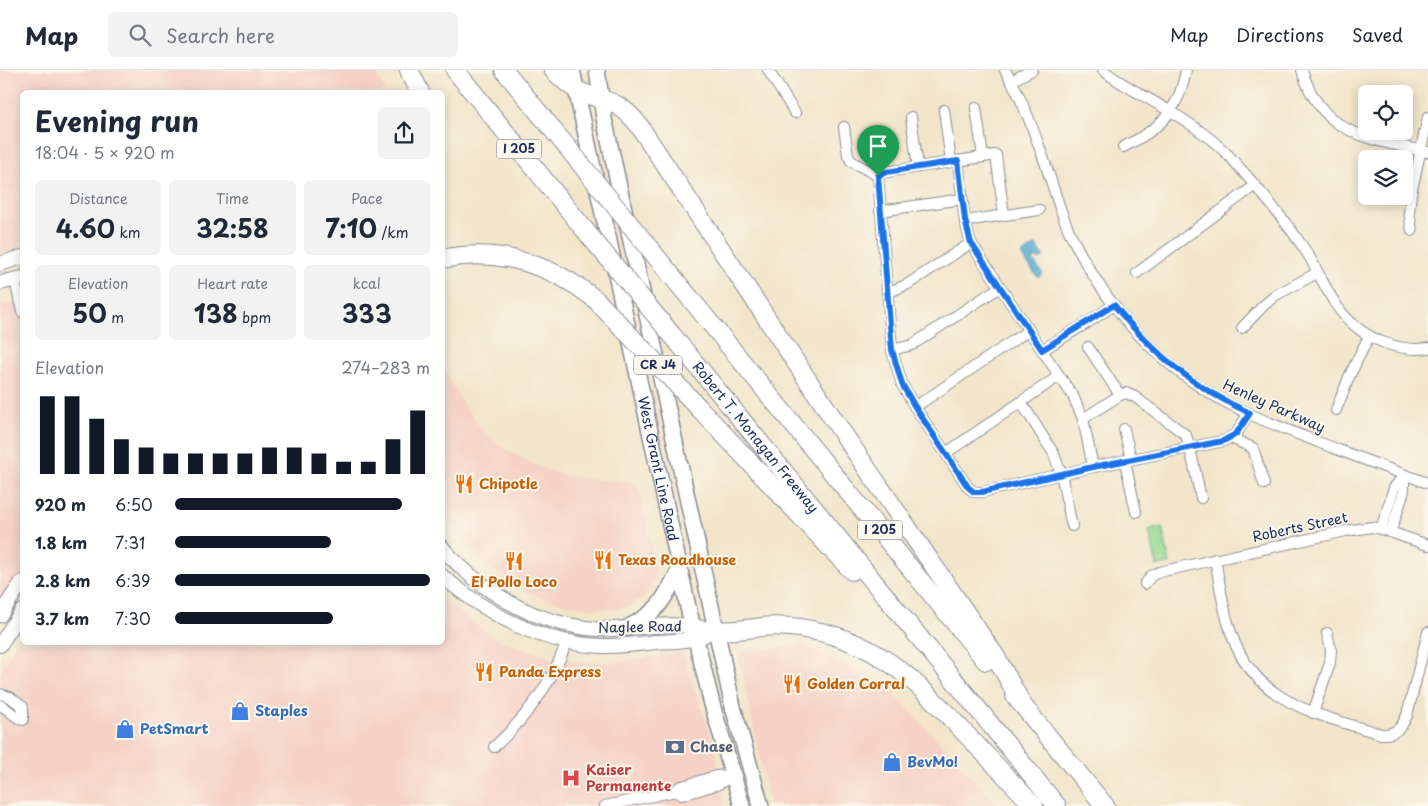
<!DOCTYPE html>
<html lang="en">
<head>
<meta charset="utf-8">
<style>
  :root { --surface:#fff; --page:#f2f2f3; --text:#1f2937; --muted:#747a83; --line:#e0e1e3; --accent:#111827 }
  body { margin:0; font-family:"Playpen Sans",sans-serif; background:var(--page); color:var(--text); height:100vh; display:flex; flex-direction:column; font-size:19px; white-space:nowrap }
  * { box-sizing:border-box; margin:0 }
  p { font-size:16px; color:var(--muted) }
  .icon { flex:none; width:28px; height:28px; fill:none; stroke:currentColor; stroke-width:2; stroke-linecap:round; stroke-linejoin:round }
  .map { position:relative; flex:1; overflow:hidden }
  .sheet { position:absolute; left:20px; top:20px; width:425px; height:555px; display:flex; flex-direction:column; background:var(--surface); border-radius:8px; box-shadow:0 2px 12px #0003 }
  .sheet>* { flex:none }
  .tools { position:absolute; left:1358px; top:15px; display:grid; gap:10px }
  .tools a { display:grid; place-items:center; width:55px; height:55px; border-radius:8px; background:var(--surface); box-shadow:0 2px 12px #0003; font-size:25px }
  .pin { position:absolute; display:grid; place-items:center; width:42px; height:42px; color:#fff; margin:-51px -21px; border-radius:50% 50% 50% 0; rotate:-45deg; box-shadow:0 0 5px #0007 }
  .pin .icon { rotate:45deg }
  .round { display:grid; place-items:center; flex:none; width:52px; height:52px; border-radius:8px; background:var(--page) }
  .summary { display:flex; align-items:center; justify-content:space-between; height:85px; padding:0 15px }
  h1 { font-size:28px; font-weight:700; line-height:38px }
  .metrics { display:grid; grid-template-columns:repeat(3,1fr); gap:8px; height:85px; padding:5px 15px }
  .metrics div { display:grid; align-content:center; border-radius:8px; background:var(--page); text-align:center }
  .metrics b { font-size:25px; font-weight:700 }
  .metrics small { font-size:14px; font-weight:400 }
  .metrics p { font-size:14px }
  .chart { height:140px; padding:10px 15px }
  .chart p { display:flex; justify-content:space-between }
  .chart svg { width:100%; height:90px; margin-top:5px; stroke:var(--accent); stroke-width:6 }
  ul { padding:0 15px; list-style:none; font-size:16px }
  li { display:grid; grid-template-columns:80px 60px 1fr; align-items:center; height:38px }
  li i { height:12px; border-radius:6px; background:var(--accent) }
  header { display:flex; align-items:center; gap:30px; box-sizing:border-box; height:70px; padding:0 25px; background:var(--surface); border-bottom:1px solid var(--line) }
  header strong { font-size:24px }
  nav { display:flex; gap:28px; margin-inline-start:auto; font-size:18px }
  .search { width:350px; height:45px; background:var(--page); display:flex; align-items:center; gap:12px; box-sizing:border-box; padding:0 18px; border-radius:8px; color:var(--muted); font-size:19px }
  .map>svg:first-child { display:block }
  .built { fill:#f6d1c5 }
  .green { fill:#95da94; stroke:#588479 }
  .water { fill:#50aace; stroke:#366c96 }
  .lines { fill:none; stroke-linecap:round; stroke-linejoin:round }
  .minor-casing { stroke:#868a94; stroke-width:12 }
  .secondary-casing { stroke:#868a94; stroke-width:16 }
  .primary-casing { stroke:#868a94; stroke-width:18 }
  .motorway-casing { stroke:#868a94; stroke-width:20 }
  .minor { stroke:#fff; stroke-width:10 }
  .secondary { stroke:#fff; stroke-width:14 }
  .primary { stroke:#fff; stroke-width:15 }
  .motorway { stroke:#fff; stroke-width:18 }
  .motorway-bridge-casing { stroke:#868a94; stroke-width:20; stroke-linecap:butt }
  .motorway-bridge { stroke:#fff; stroke-width:18 }
  .route-casing { stroke:#fff; stroke-width:10 }
  .route { stroke:#1a73e8; stroke-width:6 }
  .labels { text-anchor:middle; stroke-width:4; stroke-linejoin:round; paint-order:stroke }
  .shield { fill:#fbf7ec; stroke:#5e6b89; stroke-width:1 }
  .shield-label { font-size:12px; font-weight:bold; fill:#1b2f5e }
  .street-label { font-size:14px; fill:#1b2f5e; stroke:#fbf7ec }
  .food-label { font-size:14px; font-weight:bold; fill:#c56008; stroke:#fbf7ec; text-anchor:start }
  .shop-label { font-size:14px; font-weight:bold; fill:#366cbe; stroke:#fbf7ec; text-anchor:start }
  .service-label { font-size:14px; font-weight:bold; fill:#4e5e75; stroke:#fbf7ec; text-anchor:start }
  .health-label { font-size:14px; font-weight:bold; fill:#be3a42; stroke:#fbf7ec; text-anchor:start }
</style>
</head>
<body>
<header>
<strong>Map</strong>
<div class="search"><svg class="icon" aria-label="search" viewBox="0 0 24 24"><circle cx="10" cy="10" r="6"/><path d="M15 15l6 6"/></svg>Search here</div>
<nav><a>Map</a><a>Directions</a><a>Saved</a></nav>
</header>
<div class="map">
<svg width="1428" height="736" viewBox="0 0 1428 736">
  <rect width="100%" height="100%" fill="#fbf7ec"/>
  <filter id="ink" filterUnits="userSpaceOnUse"><feTurbulence type="fractalNoise" baseFrequency=".02" numOctaves="2"/><feDisplacementMap in="SourceGraphic" scale="10" xChannelSelector="R" yChannelSelector="G"/><feConvolveMatrix kernelMatrix="1 2 1 2 8 2 1 2 1" color-interpolation-filters="sRGB"/></filter>
  <filter id="wash" filterUnits="userSpaceOnUse"><feTurbulence type="fractalNoise" baseFrequency=".0096" numOctaves="4" result="noise"/><feDisplacementMap in="SourceGraphic" scale="20" xChannelSelector="R" yChannelSelector="G"/><feGaussianBlur stdDeviation="1.12" result="paint"/><feColorMatrix in="noise" values="0 0 0 0 0 0 0 0 0 0 0 0 0 0 0 0 0 1.4 0 .05"/><feComposite in="paint" operator="in"/></filter>
  <g filter="url(#wash)">
    <rect width="100%" height="100%" fill="#f2e5ca"/>
    <g class="built">
      <polygon points="0,0 374,0 386,22 22,22 22,179 0,185"/>
      <polygon points="22,231 22,506 0,533 0,235"/>
      <polygon points="443,291 447,305 465,337 477,353 490,367 507,380 541,398 559,404 598,410 637,412 656,499 655,509 644,527 629,536 614,540 581,537 545,529 525,520 486,495 444,449 442,447"/>
      <polygon points="443,530 496,569 550,588 613,593 682,582 716,682 725,736 0,736 0,604 12,580 22,564 22,572 442,572"/>
      <polygon points="801,575 883,612 999,736 770,736 738,583"/>
    </g>
    <polygon class="green" points="1162,457 1170,494 1157,496 1149,460"/>
    <polygon class="water" points="1036,175 1044,187 1039,190 1037,187 1033,190 1043,204 1038,208 1021,185"/>
  </g>
  <g filter="url(#ink)">
    <g class="lines">
      <g class="minor-casing">
        <g id="minor">
          <polyline points="768,0 795,43"/>
          <path d="M1005,0C1019,23 1030,50 1039,76C1050,104 1057,134 1069,161C1099,225 1145,282 1205,320C1239,342 1280,357 1318,372C1355,386 1391,400 1428,413"/>
          <path d="M1103,0C1123,16 1147,27 1168,40C1190,53 1213,69 1231,88C1258,118 1285,149 1307,183C1322,207 1332,237 1354,255C1373,272 1403,282 1428,278"/>
          <path d="M1302,0C1321,66 1371,69 1428,82"/>
          <polyline points="1011,11 1032,0"/>
          <polyline points="976,38 983,87"/>
          <polyline points="944,40 951,92"/>
          <polyline points="911,47 918,97"/>
          <polyline points="844,57 848,85 851,91 878,106"/>
          <path d="M1123,77C1159,60 1179,41 1186,0"/>
          <polyline points="958,91 965,151 1039,140"/>
          <polyline points="878,106 892,280 902,314 915,337 968,417 974,422 982,422 1093,397 1083,349 1073,326 1042,280"/>
          <polyline points="878,106 886,102 996,85 1004,145"/>
          <polyline points="880,141 962,129"/>
          <polyline points="965,151 971,173 1042,280 1087,253 1114,235"/>
          <polyline points="1412,161 1409,142 1411,124 1428,47"/>
          <polyline points="1137,203 1254,116"/>
          <polyline points="15,210 22,242"/>
          <polyline points="887,223 908,214 971,173"/>
          <polyline points="1242,258 1263,236 1276,225 1317,203"/>
          <polyline points="1088,277 1120,325"/>
          <polyline points="892,280 912,275 1000,217"/>
          <polyline points="1021,332 1054,384 1061,404 1072,456"/>
          <polyline points="915,337 1029,260"/>
          <polyline points="1336,340 1349,307 1369,266"/>
          <polyline points="1083,349 1120,325 1126,323 1135,327 1186,365 1190,378 1201,428"/>
          <polyline points="1124,359 1131,389"/>
          <polyline points="1231,368 1253,378 1264,414"/>
          <polyline points="946,383 1059,306"/>
          <polyline points="1125,391 1136,442"/>
          <polyline points="1093,397 1223,371 1236,364 1249,343"/>
          <polyline points="1381,459 1394,418 1404,405"/>
          <polyline points="1391,461 1404,421 1404,405"/>
          <path d="M1215,489C1219,510 1222,532 1228,553C1249,632 1313,643 1381,664C1395,665 1402,658 1407,645L1428,562"/>
          <polyline points="1145,514 1151,506 1159,502 1346,461 1372,457 1381,459 1428,475"/>
          <path d="M0,624L10,627L23,637V650C14,647 9,639 0,635"/>
          <polyline points="1313,643 1330,593 1331,580 1327,563"/>
          <path d="M494,677C527,647 552,614 567,571"/>
          <polyline points="676,721 682,725 719,714 732,706"/>
          <polyline points="605,736 676,721 679,717 716,706 733,705"/>
        </g>
      </g>
      <g class="secondary-casing">
        <g id="secondary">
          <polyline points="0,194 22,187"/>
          <polyline points="0,213 22,208"/>
          <path d="M442,477C450,488 460,496 469,504C505,535 549,555 596,559C615,560 634,557 653,556C675,554 696,556 717,560"/>
          <path d="M442,506C488,545 542,574 603,576C621,576 639,574 656,572C673,571 690,571 705,565"/>
          <polyline points="0,545 22,512"/>
          <polyline points="0,575 22,541"/>
        </g>
      </g>
      <g class="primary-casing">
        <g id="primary">
          <path id="s1" d="M572,0L688,537L712,634L742,736"/>
          <polyline points="597,0 604,48 733,637 761,736"/>
          <path d="M627,558C661,540 662,532 680,499"/>
        </g>
      </g>
      <g class="motorway-casing">
        <g id="motorway">
          <polyline points="409,0 420,22"/>
          <polyline points="455,0 584,159"/>
          <polyline points="504,0 567,77"/>
          <path d="M553,0C560,7 568,15 577,20C604,33 616,27 638,54L842,362L996,587L1022,634"/>
          <polyline points="654,184 986,591"/>
          <path d="M442,189C498,177 553,195 596,230"/>
          <path id="s2" d="M672,265L1057,736"/>
          <polyline points="700,339 852,501"/>
          <path d="M717,560C731,562 742,559 755,558C770,555 785,556 800,558C876,569 914,609 963,661C987,686 1010,711 1034,736"/>
          <polyline points="1015,626 1105,736"/>
        </g>
      </g>
      <use href="#minor" class="minor"/>
      <use href="#secondary" class="secondary"/>
      <use href="#primary" class="primary"/>
      <use href="#motorway" class="motorway"/>
      <g class="motorway-bridge-casing">
        <g id="motorway-bridge">
          <polyline points="567,77 654,184"/>
          <polyline points="584,159 672,265"/>
          <polyline points="596,230 700,339"/>
        </g>
      </g>
      <use href="#motorway-bridge" class="motorway-bridge"/>
    </g>
  </g>
  <g class="lines" filter="url(#ink)">
    <g class="route-casing">
      <path id="route" d="M958,91L965,150L971,173L1042,280L1114,235C1153,283 1192,317 1250,343L1236,364L1223,371L1093,397L982,422H974L968,417L915,337L902,314L892,280L878,106L886,102Z"/>
    </g>
    <use href="#route" class="route"/>
  </g>
  <defs>
    <g id="restaurant-bare" transform="scale(1.5)"><path d="M-5-6h1v4h1v-4h1v4h1v-4h1v5L-1.5 .5V6h-2V.5L-5-1ZM5-6V6H3V1.5H1.5Q1.5-4 5-6Z" fill="#e8710a" stroke="#fbf7ec" stroke-width="2.5" paint-order="stroke"/></g>
    <g id="shop-bare" transform="scale(1.5)"><path d="M-5-2.5h2.3a2.7 3.5 0 0 1 5.4 0H5L5.5 6h-11ZM-1.5-2.5h3a1.5 2.3 0 0 0-3 0Z" fill="#3f7fe0" stroke="#fbf7ec" stroke-width="2.5" paint-order="stroke"/></g>
    <g id="bank-bare" transform="scale(1.5)"><path d="M-6-4H6V4H-6ZM0-2.3a2.3 2.3 0 1 0 0 4.6a2.3 2.3 0 1 0 0-4.6Z" fill="#5c6f8a" stroke="#fbf7ec" stroke-width="2.5" paint-order="stroke"/></g>
    <g id="hospital-bare" transform="scale(1.5)"><path d="M-5-5h3v3.5h4V-5h3V5h-3V1.5h-4V5h-3Z" fill="#e0444e" stroke="#fbf7ec" stroke-width="2.5" paint-order="stroke"/></g>
  </defs>
  <g fill-rule="evenodd">
    <use href="#restaurant-bare" x="464" y="414"/>
    <use href="#restaurant-bare" x="603" y="490"/>
    <use href="#restaurant-bare" x="514" y="491"/>
    <use href="#restaurant-bare" x="484" y="602"/>
    <use href="#restaurant-bare" x="792" y="614"/>
    <use href="#shop-bare" x="240" y="641"/>
    <use href="#shop-bare" x="125" y="659"/>
    <use href="#bank-bare" x="675" y="677"/>
    <use href="#shop-bare" x="892" y="692"/>
    <use href="#hospital-bare" x="571" y="708"/>
  </g>
  <g class="labels">
    <g class="shield">
      <rect x="496.5" y="69.5" width="45" height="19" rx="4"/>
      <rect x="634" y="285.5" width="48" height="19" rx="4"/>
      <rect x="857.5" y="450.5" width="45" height="19" rx="4"/>
    </g>
    <g class="shield-label">
      <text x="519" y="83">I 205</text>
      <text x="658" y="299">CR J4</text>
      <text x="880" y="464">I 205</text>
    </g>
    <g class="street-label">
      <text transform="translate(1274 336) rotate(24)" y="5">Henley Parkway</text>
      <text dy="5" stroke="none"><textPath href="#s2" startOffset="132">Robert T. Monagan Freeway</textPath></text>
      <text dy="5" stroke="none"><textPath href="#s1" startOffset="408">West Grant Line Road</textPath></text>
      <text transform="translate(1300 457) rotate(-12)" y="5">Roberts Street</text>
      <text transform="translate(640 557) rotate(-1)" y="5">Naglee Road</text>
    </g>
    <g class="food-label">
      <text x="479" y="419">Chipotle</text>
      <text x="618" y="495">Texas Roadhouse</text>
      <text x="514" y="517" text-anchor="middle">El Pollo Loco</text>
      <text x="499" y="607">Panda Express</text>
      <text x="807" y="619">Golden Corral</text>
    </g>
    <g class="shop-label">
      <text x="255" y="646">Staples</text>
      <text x="140" y="664">PetSmart</text>
      <text x="907" y="697">BevMo!</text>
    </g>
    <g class="service-label">
      <text x="690" y="682">Chase</text>
    </g>
    <g class="health-label">
      <text x="586" y="705">Kaiser<tspan x="586" dy="16">Permanente</tspan></text>
    </g>
  </g>
</svg>
<div class="tools">
<a><svg class="icon" aria-label="locate" viewBox="0 0 24 24"><circle cx="12" cy="12" r="6"/><path d="M12 2v4M12 18v4M2 12h4M18 12h4"/></svg></a>
<a><svg class="icon" aria-label="layers" viewBox="0 0 24 24"><path d="M12 4l9 5-9 5-9-5zM3 14l9 5 9-5"/></svg></a>
</div>
<div class="pin" style="left:878px;top:106px;background:#1e9e55"><svg class="icon" aria-label="arrive" viewBox="0 0 24 24"><path d="M6 21V4h12l-3 4 3 4H6"/></svg></div>
<section class="sheet">
<div class="summary"><div><h1>Evening run</h1><p>18:04 · 5 × 920 m</p></div><a class="round"><svg class="icon" aria-label="share" viewBox="0 0 24 24"><path d="M12 15V3M7 8l5-5 5 5M5 13v7h14v-7"/></svg></a></div>
<div class="metrics">
<div><p>Distance</p><b>4.60<small> km</small></b></div>
<div><p>Time</p><b>32:58</b></div>
<div><p>Pace</p><b>7:10<small> /km</small></b></div>
</div>
<div class="metrics">
<div><p>Elevation</p><b>50<small> m</small></b></div>
<div><p>Heart rate</p><b>138<small> bpm</small></b></div>
<div><p>kcal</p><b>333</b></div>
</div>
<div class="chart"><p><span>Elevation</span>274–283 m</p>
<svg viewBox="0 0 160 44" preserveAspectRatio="none"><path d="M5 44V6M15 44V6M25 44V17M35 44V27M45 44V31M55 44V34M65 44V34M75 44V34M85 44V34M95 44V31M105 44V31M115 44V34M125 44V38M135 44V38M145 44V27M155 44V13"/></svg>
</div>
<ul>
<li><b>920 m</b>6:50<i style="width:89%"></i></li>
<li><b>1.8 km</b>7:31<i style="width:61%"></i></li>
<li><b>2.8 km</b>6:39<i style="width:100%"></i></li>
<li><b>3.7 km</b>7:30<i style="width:62%"></i></li>
</ul>
</section>
</div>
</body>
</html>
